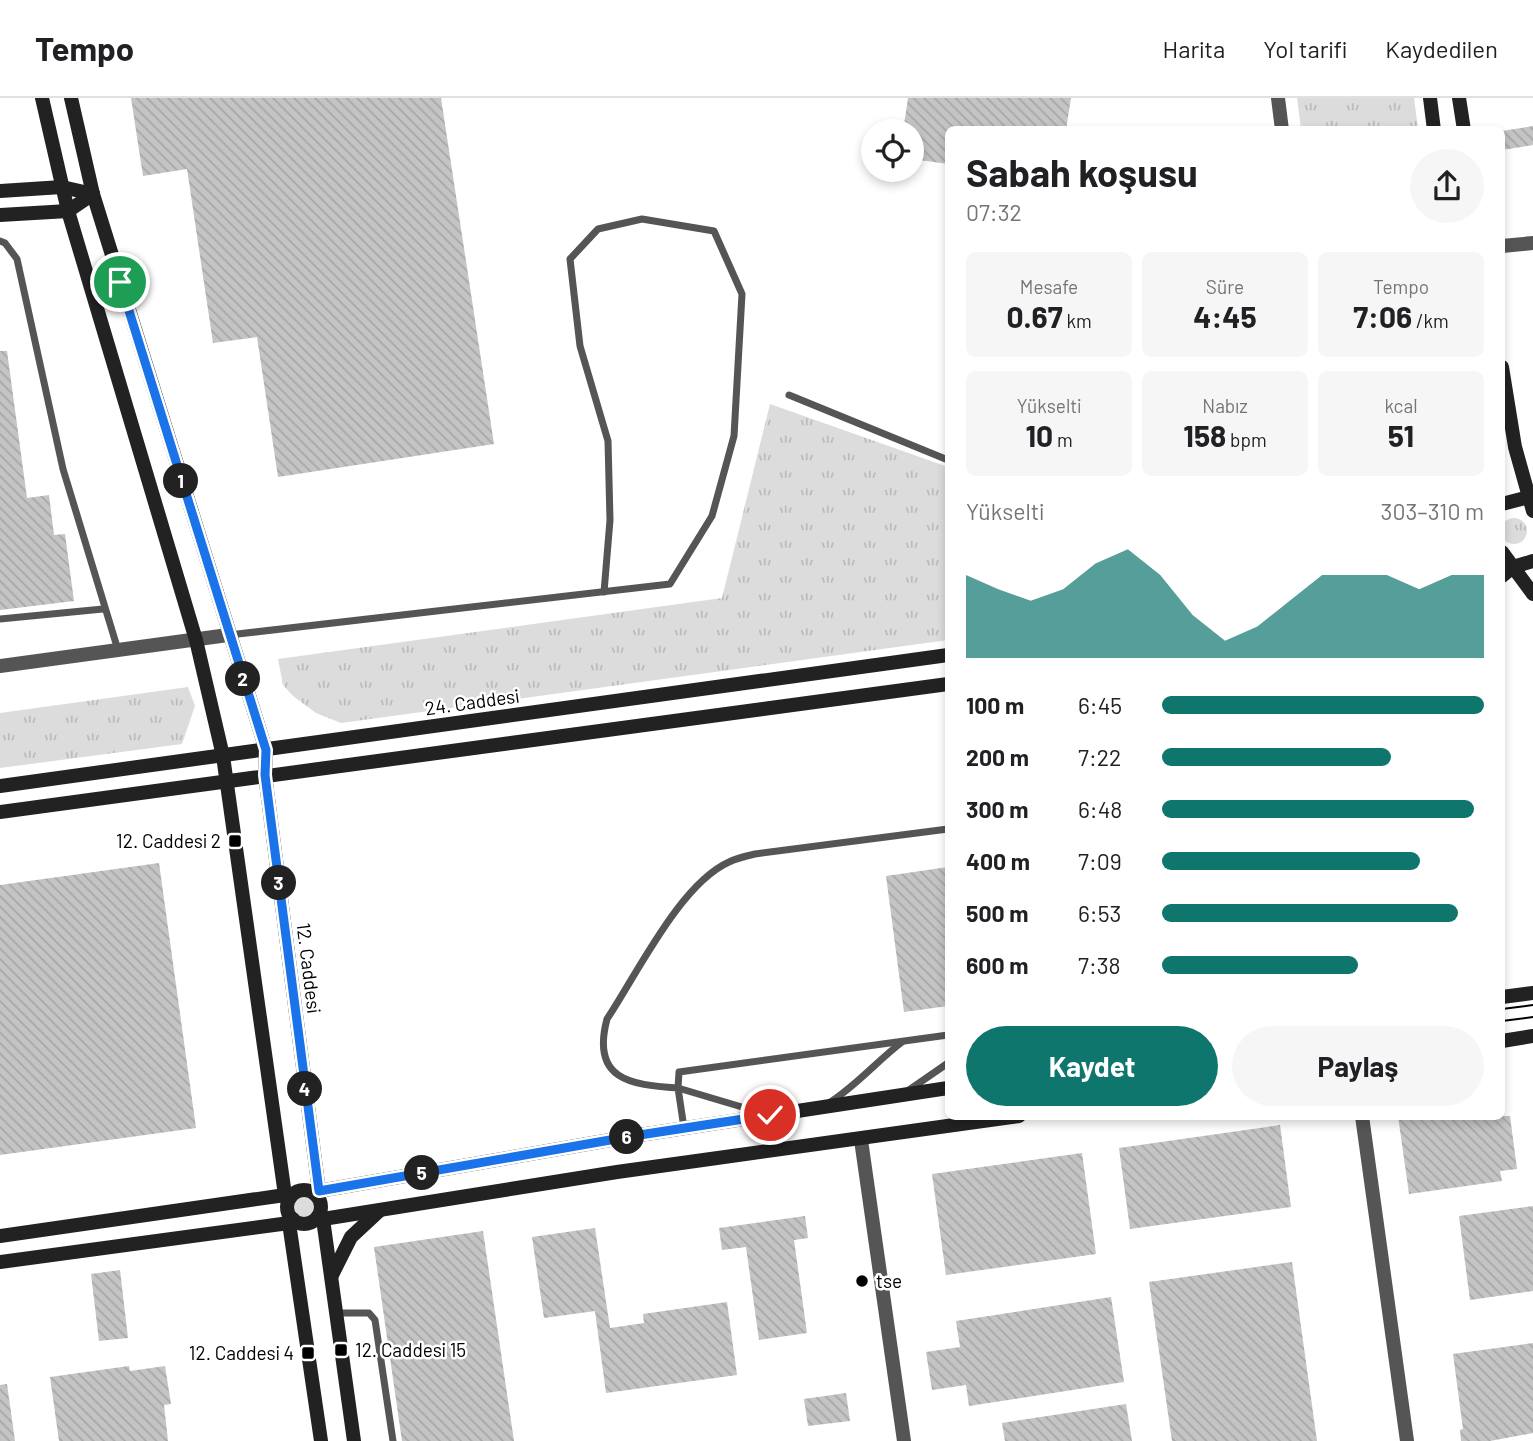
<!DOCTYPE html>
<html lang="tr">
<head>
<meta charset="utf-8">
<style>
  :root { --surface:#fff; --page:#f6f6f6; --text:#202124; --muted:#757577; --line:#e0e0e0; --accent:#0f766e }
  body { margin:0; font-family:Barlow,sans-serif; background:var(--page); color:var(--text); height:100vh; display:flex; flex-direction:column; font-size:26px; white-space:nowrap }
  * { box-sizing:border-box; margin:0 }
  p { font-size:23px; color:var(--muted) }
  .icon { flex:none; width:38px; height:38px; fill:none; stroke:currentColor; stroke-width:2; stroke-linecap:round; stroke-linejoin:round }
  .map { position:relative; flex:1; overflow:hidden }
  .side { position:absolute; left:945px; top:28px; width:560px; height:994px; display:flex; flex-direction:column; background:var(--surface); border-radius:10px; box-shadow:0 4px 10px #0003 }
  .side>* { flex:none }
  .buttons { position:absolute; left:861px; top:21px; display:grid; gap:14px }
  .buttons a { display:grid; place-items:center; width:63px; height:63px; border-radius:50%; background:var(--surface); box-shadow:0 4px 10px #0003; font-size:35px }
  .pin { position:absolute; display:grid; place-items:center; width:60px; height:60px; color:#fff; margin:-30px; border:4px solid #fff; border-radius:50%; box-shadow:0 2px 7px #0007 }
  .km { position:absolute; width:35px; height:35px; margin:-18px; border-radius:50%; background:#222; color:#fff; font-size:19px; line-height:35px; text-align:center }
  .round { display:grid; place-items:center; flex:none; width:74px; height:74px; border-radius:37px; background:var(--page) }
  .summary { display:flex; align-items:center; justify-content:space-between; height:119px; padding:0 21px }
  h1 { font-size:38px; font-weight:700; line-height:52px }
  .figures { display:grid; grid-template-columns:repeat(3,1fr); gap:10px; height:119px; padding:7px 21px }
  .figures div { display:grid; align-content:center; border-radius:10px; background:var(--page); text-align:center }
  .figures b { font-size:30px; font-weight:700 }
  .figures small { font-size:19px; font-weight:400 }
  .figures p { font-size:19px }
  .chart { height:196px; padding:14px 21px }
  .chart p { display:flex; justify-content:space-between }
  .chart svg { width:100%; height:126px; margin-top:7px; fill:var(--accent); opacity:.7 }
  .button { display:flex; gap:14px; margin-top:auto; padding:14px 21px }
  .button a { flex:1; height:80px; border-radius:42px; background:var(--accent); color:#fff; font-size:28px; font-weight:700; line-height:80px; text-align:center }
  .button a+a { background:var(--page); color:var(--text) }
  ul { padding:0 21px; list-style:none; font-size:23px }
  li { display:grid; grid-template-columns:112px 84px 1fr; align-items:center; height:52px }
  li i { height:18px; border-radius:9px; background:var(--accent) }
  header { display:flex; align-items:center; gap:42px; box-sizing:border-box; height:98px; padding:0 35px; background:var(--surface); border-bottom:2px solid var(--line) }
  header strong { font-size:33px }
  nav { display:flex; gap:38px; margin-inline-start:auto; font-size:24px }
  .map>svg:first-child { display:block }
  .grass { fill:url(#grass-tufts) }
  .building { fill:url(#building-back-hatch) }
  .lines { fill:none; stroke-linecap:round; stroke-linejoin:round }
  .lane { stroke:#555; stroke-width:7 }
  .street { stroke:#555; stroke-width:14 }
  .secondary { stroke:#222; stroke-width:14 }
  .tram { stroke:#000; stroke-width:2 }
  .route-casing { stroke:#fff; stroke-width:14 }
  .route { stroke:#1a73e8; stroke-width:9 }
  .poi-dot { fill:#000; stroke:#fff; stroke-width:2.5 }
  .labels { text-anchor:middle; stroke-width:5; stroke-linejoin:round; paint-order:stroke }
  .street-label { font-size:19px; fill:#000; stroke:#fff }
  .poi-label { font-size:19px; fill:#000; stroke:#fff; text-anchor:end }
</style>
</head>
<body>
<header>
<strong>Tempo</strong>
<nav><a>Harita</a><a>Yol tarifi</a><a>Kaydedilen</a></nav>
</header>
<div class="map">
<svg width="1533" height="1343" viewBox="0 0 1533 1343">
  <defs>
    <pattern id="grass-tufts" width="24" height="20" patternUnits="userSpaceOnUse" patternTransform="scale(1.75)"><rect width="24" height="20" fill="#dcdcdc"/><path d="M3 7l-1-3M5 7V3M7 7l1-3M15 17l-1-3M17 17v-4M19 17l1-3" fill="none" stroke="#bbb"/></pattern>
    <pattern id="building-back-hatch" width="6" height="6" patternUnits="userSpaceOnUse" patternTransform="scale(1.75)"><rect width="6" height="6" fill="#c4c4c4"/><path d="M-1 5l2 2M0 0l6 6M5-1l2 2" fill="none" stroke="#a7a7a7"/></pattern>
  </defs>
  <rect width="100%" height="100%" fill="#fff"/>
  <g class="grass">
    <polygon points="1297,0 1414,0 1418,31 1301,31"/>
    <polygon points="770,306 948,369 948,542 341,625 316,615 293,598 283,587 278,561 722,500"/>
    <circle cx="1514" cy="433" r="13"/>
    <polygon points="188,589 195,608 182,646 0,670 0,615"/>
    <circle cx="304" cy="1109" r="10"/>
  </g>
  <g class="building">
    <polygon points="131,0 441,0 494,346 278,379 257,239 213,245 187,71 143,78"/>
    <polygon points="908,0 1071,0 1066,32 948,32 948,66 912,61 912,33 903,33"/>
    <polygon points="1533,28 1533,47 1502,52 1502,33"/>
    <polygon points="0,253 7,253 27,400 49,397 54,437 65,436 74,503 0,512"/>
    <polygon points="159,765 196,1030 0,1057 0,787"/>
    <polygon points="948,769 948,908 904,914 886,778"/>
    <polygon points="1398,1018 1510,1018 1517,1071 1500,1073 1502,1083 1409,1096"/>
    <polygon points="1280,1027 1291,1109 1130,1131 1119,1050"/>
    <polygon points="1082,1055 1096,1156 946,1177 932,1076"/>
    <polygon points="1533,1108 1533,1193 1470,1202 1459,1118"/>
    <polygon points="805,1118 808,1140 794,1142 807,1235 759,1242 746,1149 722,1152 719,1130"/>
    <polygon points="595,1130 610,1230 644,1225 643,1216 727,1204 737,1277 606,1295 595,1213 544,1220 532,1139"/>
    <polygon points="483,1133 514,1343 402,1343 374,1149"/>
    <polygon points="1292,1164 1317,1343 1172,1343 1149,1184"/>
    <polygon points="120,1172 128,1240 99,1243 91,1176"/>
    <polygon points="1111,1199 1124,1284 969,1308 966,1287 932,1292 926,1254 960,1249 956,1223"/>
    <polygon points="1533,1245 1533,1335 1490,1343 1461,1343 1460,1332 1463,1331 1453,1256"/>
    <polygon points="129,1268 130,1273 165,1268 171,1306 164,1307 168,1343 59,1343 50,1279"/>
    <polygon points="7,1286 15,1343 0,1343 0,1287"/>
    <polygon points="846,1295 850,1323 808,1328 804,1301"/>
    <polygon points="1126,1306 1132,1343 1005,1343 1002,1325"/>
  </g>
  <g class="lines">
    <g class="lane">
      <polyline points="0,143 5,145 17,161 63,371 118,552"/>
      <polyline points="789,297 948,362"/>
      <polyline points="0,521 103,511"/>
      <polyline points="229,537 670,486 712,418 734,338 742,196 714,133 642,121 598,131 570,161 580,248 608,343 610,422 604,494"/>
      <polyline points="909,992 948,965"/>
      <path d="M829,1005C856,988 877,963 902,944"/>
      <polyline points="762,1015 678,990 679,974 948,937"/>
      <path d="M684,1030L678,990C629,987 591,981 607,921C637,876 680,786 729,764C737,760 746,758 755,756L948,731"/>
      <polyline points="336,1215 369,1215 375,1222 393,1343"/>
    </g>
    <g class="street">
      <polyline points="1278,0 1282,32"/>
      <polyline points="1502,148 1533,145"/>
      <polyline points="0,568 228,537"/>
      <polyline points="1362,1018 1407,1343"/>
      <polyline points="861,1042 904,1343"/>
    </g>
    <g class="secondary">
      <polyline points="42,0 68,113 196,542 223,658 285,1097"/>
      <polyline points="71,0 93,96 266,652 265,677 319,1093"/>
      <polyline points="1430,0 1434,32"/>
      <polyline points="1459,0 1464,32"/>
      <polyline points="0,93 62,89 93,96"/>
      <polyline points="0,117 68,113 93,96"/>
      <polyline points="1502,269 1515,349 1533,413"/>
      <polyline points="1502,406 1529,399"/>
      <polyline points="1502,454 1533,496"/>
      <polyline points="1502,478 1513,469 1533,463"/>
      <polyline points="0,688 948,557"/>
      <polyline points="0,714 948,586"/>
      <polyline points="1502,899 1533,895"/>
      <polyline points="1502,943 1533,938"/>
      <circle cx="304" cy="1109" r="17"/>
      <polyline points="316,1097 319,1093 633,1038 948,990"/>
      <polyline points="318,1118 323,1121 617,1074 1019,1018"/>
      <polyline points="323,1121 354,1343"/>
      <polyline points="289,1125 321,1343"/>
      <polyline points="0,1138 285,1097 290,1100"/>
      <polyline points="0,1164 289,1125 293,1121"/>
      <polyline points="332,1177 351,1139 379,1113"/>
    </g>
    <g class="tram">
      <polyline points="1502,911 1533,907"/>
      <polyline points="1502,923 1533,919"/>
    </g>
  </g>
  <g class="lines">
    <g class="route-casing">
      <polyline id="route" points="120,184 266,652 265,677 319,1093 633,1038 770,1017"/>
    </g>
    <use href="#route" class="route"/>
  </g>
  <g class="poi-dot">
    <rect x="228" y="736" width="14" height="14" rx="3.5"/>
    <circle cx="862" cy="1183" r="7"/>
    <rect x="334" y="1245" width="14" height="14" rx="3.5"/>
    <rect x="301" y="1248" width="14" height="14" rx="3.5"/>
  </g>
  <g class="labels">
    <g class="street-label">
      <text transform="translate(472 604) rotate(-8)" y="7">24. Caddesi</text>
      <text transform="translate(309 870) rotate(83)" y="7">12. Caddesi</text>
    </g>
    <g class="poi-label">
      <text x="221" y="750">12. Caddesi 2</text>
      <text x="876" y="1190" text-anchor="start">tse</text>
      <text x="355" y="1259" text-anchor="start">12. Caddesi 15</text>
      <text x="294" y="1262">12. Caddesi 4</text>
    </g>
  </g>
</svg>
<div class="buttons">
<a><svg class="icon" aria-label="locate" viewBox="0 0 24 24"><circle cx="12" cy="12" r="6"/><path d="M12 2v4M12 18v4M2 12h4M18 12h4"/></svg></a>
</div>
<div class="pin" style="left:120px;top:184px;background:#1e9e55"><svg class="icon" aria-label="arrive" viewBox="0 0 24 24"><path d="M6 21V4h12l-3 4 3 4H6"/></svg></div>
<div class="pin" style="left:770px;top:1017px;background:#d93025"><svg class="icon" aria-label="check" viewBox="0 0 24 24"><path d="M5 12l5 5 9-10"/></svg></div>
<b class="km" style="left:181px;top:383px">1</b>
<b class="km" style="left:243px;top:581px">2</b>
<b class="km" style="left:279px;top:785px">3</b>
<b class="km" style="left:305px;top:991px">4</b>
<b class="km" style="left:422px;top:1075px">5</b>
<b class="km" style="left:627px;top:1039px">6</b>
<section class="side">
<div class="summary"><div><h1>Sabah koşusu</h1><p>07:32</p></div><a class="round"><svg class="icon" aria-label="share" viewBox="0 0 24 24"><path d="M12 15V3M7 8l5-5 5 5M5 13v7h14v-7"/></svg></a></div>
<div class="figures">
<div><p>Mesafe</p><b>0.67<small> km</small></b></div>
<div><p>Süre</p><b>4:45</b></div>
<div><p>Tempo</p><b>7:06<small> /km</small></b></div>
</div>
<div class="figures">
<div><p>Yükselti</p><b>10<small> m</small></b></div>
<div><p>Nabız</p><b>158<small> bpm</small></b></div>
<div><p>kcal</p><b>51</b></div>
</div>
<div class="chart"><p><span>Yükselti</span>303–310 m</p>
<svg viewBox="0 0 160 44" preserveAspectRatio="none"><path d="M0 44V15L10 20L20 24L30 20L40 11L50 6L60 15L70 29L80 38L90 33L100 24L110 15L120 15L130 15L140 20L150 15L160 15V44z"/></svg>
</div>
<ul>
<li><b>100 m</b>6:45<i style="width:100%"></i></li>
<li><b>200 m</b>7:22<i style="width:71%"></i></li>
<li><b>300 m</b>6:48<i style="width:97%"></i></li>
<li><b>400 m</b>7:09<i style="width:80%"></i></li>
<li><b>500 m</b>6:53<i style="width:92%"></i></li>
<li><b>600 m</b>7:38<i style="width:61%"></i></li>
</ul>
<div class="button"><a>Kaydet</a><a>Paylaş</a></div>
</section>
</div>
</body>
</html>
